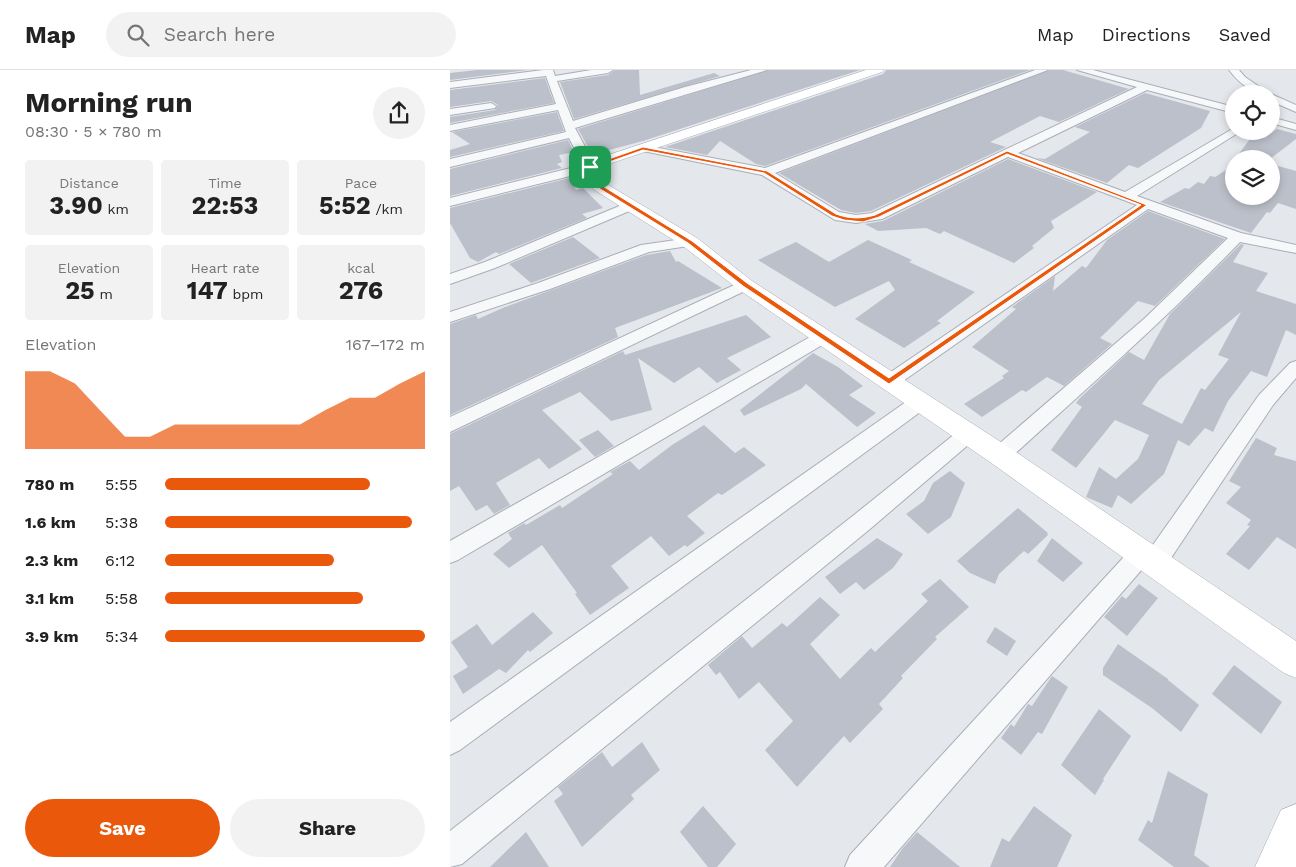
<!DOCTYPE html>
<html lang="en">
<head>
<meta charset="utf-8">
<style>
  :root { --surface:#fff; --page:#f2f2f2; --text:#222; --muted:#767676; --line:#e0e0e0; --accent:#ea580c }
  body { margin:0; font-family:"Work Sans",sans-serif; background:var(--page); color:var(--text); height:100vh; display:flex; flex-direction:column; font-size:19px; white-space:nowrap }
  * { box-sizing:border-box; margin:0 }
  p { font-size:16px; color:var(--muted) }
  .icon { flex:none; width:28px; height:28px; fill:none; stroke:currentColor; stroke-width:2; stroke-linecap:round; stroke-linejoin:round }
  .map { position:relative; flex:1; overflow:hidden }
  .drawer { display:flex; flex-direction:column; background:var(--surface); width:450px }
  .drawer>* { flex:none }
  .fabs { position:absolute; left:775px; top:15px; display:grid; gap:10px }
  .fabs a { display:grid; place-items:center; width:55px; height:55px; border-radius:50%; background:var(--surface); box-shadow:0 2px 8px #0003; font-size:25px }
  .pin { position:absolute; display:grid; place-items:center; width:42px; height:42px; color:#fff; margin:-21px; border-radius:10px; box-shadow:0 2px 8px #0006 }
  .round { display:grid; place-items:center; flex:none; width:52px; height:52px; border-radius:26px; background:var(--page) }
  .summary { display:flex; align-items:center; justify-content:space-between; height:85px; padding:0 25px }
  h1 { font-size:28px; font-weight:700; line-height:38px }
  .metrics { display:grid; grid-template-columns:repeat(3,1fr); gap:8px; height:85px; padding:5px 25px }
  .metrics div { display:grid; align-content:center; border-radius:5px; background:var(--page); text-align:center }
  .metrics b { font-size:25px; font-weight:700 }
  .metrics small { font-size:14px; font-weight:400 }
  .metrics p { font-size:14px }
  .chart { height:140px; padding:10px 25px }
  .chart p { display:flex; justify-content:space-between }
  .chart svg { width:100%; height:90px; margin-top:5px; fill:var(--accent); opacity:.7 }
  .primary-button { display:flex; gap:10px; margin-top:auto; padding:10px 25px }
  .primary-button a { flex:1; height:58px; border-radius:30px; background:var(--accent); color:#fff; font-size:20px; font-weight:700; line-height:58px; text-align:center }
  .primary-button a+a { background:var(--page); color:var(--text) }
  ul { padding:0 25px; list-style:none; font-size:16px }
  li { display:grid; grid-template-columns:80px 60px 1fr; align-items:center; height:38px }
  li i { height:12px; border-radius:6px; background:var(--accent) }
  header { display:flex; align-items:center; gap:30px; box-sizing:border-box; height:70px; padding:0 25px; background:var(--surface); border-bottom:1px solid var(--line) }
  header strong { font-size:24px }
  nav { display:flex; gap:28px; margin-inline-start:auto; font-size:18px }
  .search { width:350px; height:45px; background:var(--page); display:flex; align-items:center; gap:12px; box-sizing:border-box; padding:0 18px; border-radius:28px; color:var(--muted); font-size:19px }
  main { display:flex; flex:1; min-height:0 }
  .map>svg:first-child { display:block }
  .building { fill:#bbc0ca; fill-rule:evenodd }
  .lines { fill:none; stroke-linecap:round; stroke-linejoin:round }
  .street-casing { stroke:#a9aeb7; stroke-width:2 }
  .secondary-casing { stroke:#a9aeb7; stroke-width:1 }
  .street { fill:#f7f8fa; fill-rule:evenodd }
  .secondary { fill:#fff; fill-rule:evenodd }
  .route { fill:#ea580c; stroke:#fff; fill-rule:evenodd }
</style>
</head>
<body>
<header>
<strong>Map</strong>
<div class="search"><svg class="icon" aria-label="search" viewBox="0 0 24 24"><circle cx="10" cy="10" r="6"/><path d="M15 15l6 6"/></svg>Search here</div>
<nav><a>Map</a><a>Directions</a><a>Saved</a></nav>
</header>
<main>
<section class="drawer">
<div class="summary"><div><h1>Morning run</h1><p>08:30 · 5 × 780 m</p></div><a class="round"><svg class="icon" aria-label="share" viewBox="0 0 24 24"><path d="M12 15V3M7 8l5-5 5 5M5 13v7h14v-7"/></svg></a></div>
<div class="metrics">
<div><p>Distance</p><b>3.90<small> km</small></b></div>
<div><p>Time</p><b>22:53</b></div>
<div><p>Pace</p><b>5:52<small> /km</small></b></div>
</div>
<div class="metrics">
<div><p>Elevation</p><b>25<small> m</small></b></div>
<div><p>Heart rate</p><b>147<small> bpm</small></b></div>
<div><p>kcal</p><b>276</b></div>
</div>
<div class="chart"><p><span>Elevation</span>167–172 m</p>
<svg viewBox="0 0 160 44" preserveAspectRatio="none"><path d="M0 44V6L10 6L20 12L30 25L40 38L50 38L60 32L70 32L80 32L90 32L100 32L110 32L120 25L130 19L140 19L150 12L160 6V44z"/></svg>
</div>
<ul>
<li><b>780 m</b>5:55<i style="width:79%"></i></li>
<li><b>1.6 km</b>5:38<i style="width:95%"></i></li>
<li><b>2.3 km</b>6:12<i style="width:65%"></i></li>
<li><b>3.1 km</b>5:58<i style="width:76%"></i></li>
<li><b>3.9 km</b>5:34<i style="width:100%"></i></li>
</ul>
<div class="primary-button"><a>Save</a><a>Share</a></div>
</section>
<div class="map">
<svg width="846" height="797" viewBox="0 0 846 797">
  <rect width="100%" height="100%" fill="#e4e7ec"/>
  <g class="building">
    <polygon points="27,0 78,0 0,10 0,3"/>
    <polygon points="165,0 189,0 190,25 264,3 270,6 124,49 110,12 158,5"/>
    <polygon points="319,0 410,0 193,71 144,84 139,79 128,59"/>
    <polygon points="436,0 580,0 315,96 306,94 270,71 257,85 215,77 433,4"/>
    <polygon points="600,0 613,0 679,19 609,52 590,46 540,72 556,77 421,141 406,143 391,140 329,103"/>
    <polygon points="95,8 104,33 0,53 0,47 45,40 48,35 41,31 0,37 0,20"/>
    <polygon points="695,23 760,41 751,58 688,98 679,95 657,113 586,88 595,89 640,62 625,57"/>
    <polygon points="107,42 114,61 0,87 0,80 20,74 2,62"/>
    <polygon points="827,59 846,64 846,69 820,89 785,89 803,65 815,68"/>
    <polygon points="118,70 124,82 109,85 112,92 107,94 112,98 0,126 0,99"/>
    <polygon points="558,89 647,122 601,151 604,158 582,176 584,178 564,193 494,161 490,164 476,158 428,161 415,154 433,151"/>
    <polygon points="784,90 784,126 821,126 821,94 846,101 846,139 828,133 820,143 817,142 801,163 710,132 735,118 739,119 748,112 754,114 760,106 765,107 776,100"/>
    <polygon points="119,108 126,120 133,118 153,138 132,144 137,148 49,184 46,182 28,192 20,188 0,153 0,138"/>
    <polygon points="698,141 775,169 705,236 688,231 650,268 662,274 614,316 597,307 576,322 572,320 532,347 514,334 554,308 552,306 559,301 522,277 566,239 562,237 605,206 603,221 632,196 636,198 657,170"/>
    <polygon points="123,167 150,188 81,213 59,194"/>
    <polygon points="418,170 462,190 459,192 525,222 487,251 491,253 454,278 405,249 445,220 439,211 385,237 308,190 346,172 379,192"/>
    <path d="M791,174L794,175L783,192L818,203L806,221L846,234V265L836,260L817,307L801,301L778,331L763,362L755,358L739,376L728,370L714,404L681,434L668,425L662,438L636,427L649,397L666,409L688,389L699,365L665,350L626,398L601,380L632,337L626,333L629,329L679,282L694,290L720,244ZM791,242L768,285L779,289L755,320L751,318L732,354L692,334L709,310Z"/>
    <polygon points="220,181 226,192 228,191 272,218 165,258 168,267 0,345 0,254 26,245 28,249 55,237 196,185"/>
    <polygon points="296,245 321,267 277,288 291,300 267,313 249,297 224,313 188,288 202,340 161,351 130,322 92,340 132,379 99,399 89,388 46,413 60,435 44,444 37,435 26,441 9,416 0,421 0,364 173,281 175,285"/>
    <polygon points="363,283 388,297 413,316 399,325 426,343 407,357 356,314 351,319 294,346 290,340"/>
    <polygon points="254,355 285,383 294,377 316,395 272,425 268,423 237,446 255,463 237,477 235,475 219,486 201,466 161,496 179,518 140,545 125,524 127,523 92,475 59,498 43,484 62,469 58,463 74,453 76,455 110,435 112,438 163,404 160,402 180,391 189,400 222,375"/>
    <polygon points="148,360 164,376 145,387 129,370"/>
    <polygon points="806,368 827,378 824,385 846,391 846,479 827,467 799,500 776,484 800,456 797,455 801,450 776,433 791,417 779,411"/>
    <polygon points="500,401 515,413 501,447 478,464 456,444 474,431 483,413"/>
    <polygon points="568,438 598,463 597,464 598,465 578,484 574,481 549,504 545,514 520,503 507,491"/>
    <polygon points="427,468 453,484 443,498 414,520 406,512 390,524 375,507"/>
    <polygon points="602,468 633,493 613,512 587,491"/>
    <polygon points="490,509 519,537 485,567 487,569 451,606 453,608 429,634 433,639 400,673 394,666 347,717 315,680 343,651 309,612 289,629 270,602 266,605 258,595 292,566 302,578 332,553 337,557 370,527 390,545 360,574 390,609 421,578 425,582 478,531 471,524"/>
    <polygon points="689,514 708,528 677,566 654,547 672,526 676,529"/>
    <polygon points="83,542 103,563 80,582 78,580 56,603 49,599 13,624 3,606 18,597 1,572 27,554 42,575"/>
    <polygon points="545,557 566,571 557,586 536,572"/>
    <polygon points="668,574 718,609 718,610 749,635 731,662 702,638 653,605 653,598"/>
    <polygon points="784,595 832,632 811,664 762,624"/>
    <polygon points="602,606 618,617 592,664 588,662 571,685 551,668 561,654 564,657 578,634 582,636"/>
    <polygon points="649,639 681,666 653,709 654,710 645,725 611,695"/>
    <polygon points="192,672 210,700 181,725 184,729 132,777 104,731 113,724 108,717 152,682 162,697"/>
    <polygon points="718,701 758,724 744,785 760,797 724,797 688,770 698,750 702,753"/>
    <polygon points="253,736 286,774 267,797 258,797 230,762"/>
    <polygon points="584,736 622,765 607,797 540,797 552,768 559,772"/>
    <polygon points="76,762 99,797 40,797"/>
    <polygon points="467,762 510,797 440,797 452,779"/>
  </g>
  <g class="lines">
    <g class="street-casing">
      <g id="street">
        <polygon points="93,0 103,0 105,6 141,0 163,0 158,3 107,11 123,51 235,17 301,0 317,0 125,58 146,97 144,100 0,136 0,128 133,95 119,68 0,97 0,89 116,62 108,40 0,61 0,55 106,34 96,6 0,18 0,12"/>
        <path d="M585,0H598L325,103L389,142L406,145L422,143L687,17L627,0H643L784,37V43L697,20L568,83L675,122L784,58V61H789L788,63L687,126L791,163L846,175V183L790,172C716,249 636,319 557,391L550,393L543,391L540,385L543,379L695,248L778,168L698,139L446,316L439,318L432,316L430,312L432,308L687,135L558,87L432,149L406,153L385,150L312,105L193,81L187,78L193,75L315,98Z"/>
        <path d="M779,0H789L795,7L820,24C802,24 790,14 779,0Z"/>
        <polygon points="821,24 846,35 846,42 821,31"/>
        <polygon points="41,33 46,36 45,38 0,45 0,39"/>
        <polygon points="821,47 846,54 846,60 821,53"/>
        <polygon points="179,132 184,133 186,136 184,139 45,198 0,214 0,204 35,192"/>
        <polygon points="240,168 245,169 247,172 245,175 199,182 100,219 0,252 0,242 88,213 191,175"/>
        <polygon points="295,210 301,212 303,215 301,218 0,362 0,347"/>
        <polygon points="373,262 379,263 382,267 379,271 8,490 0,493 0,471 367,263"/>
        <polygon points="846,291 846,308 823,335 713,500 704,504 695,500 694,497 434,797 395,797 400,785 683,477 691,474 700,479 809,325 840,293"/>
        <polygon points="470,325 477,327 480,332 477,337 10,680 0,685 0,652 463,327"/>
        <polygon points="518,357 525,359 528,364 525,369 420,459 12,794 0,797 0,761 404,445 511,359"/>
      </g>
    </g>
    <g class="secondary-casing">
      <g id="secondary">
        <polygon points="416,0 434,0 432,2 153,96 147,100 145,103 155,113 247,168 302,211 560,378 846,571 846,608 834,603 540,392 288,219 233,176 143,119 129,104 134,94 143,90"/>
        <polygon points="846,734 846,797 805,797 831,740"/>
      </g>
    </g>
    <use href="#street" class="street"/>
    <use href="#secondary" class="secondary"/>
  </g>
  <path class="route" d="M193,77L317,101L386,144C400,149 411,149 425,145L557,81L697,135L439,314L293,216L238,173L147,117L134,104L139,96ZM193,80L314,103L382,146L394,150L413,152L429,147L557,84L691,135L439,308L297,213L242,171L151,115L139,103L142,98Z"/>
</svg>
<div class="fabs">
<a><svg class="icon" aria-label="locate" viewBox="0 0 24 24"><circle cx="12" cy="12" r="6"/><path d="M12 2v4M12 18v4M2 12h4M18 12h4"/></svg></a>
<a><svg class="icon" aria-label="layers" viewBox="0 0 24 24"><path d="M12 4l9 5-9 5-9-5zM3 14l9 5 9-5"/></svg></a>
</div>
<div class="pin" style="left:140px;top:97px;background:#1e9e55"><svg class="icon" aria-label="arrive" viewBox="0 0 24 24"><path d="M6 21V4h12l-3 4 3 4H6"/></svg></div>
</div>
</main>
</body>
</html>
